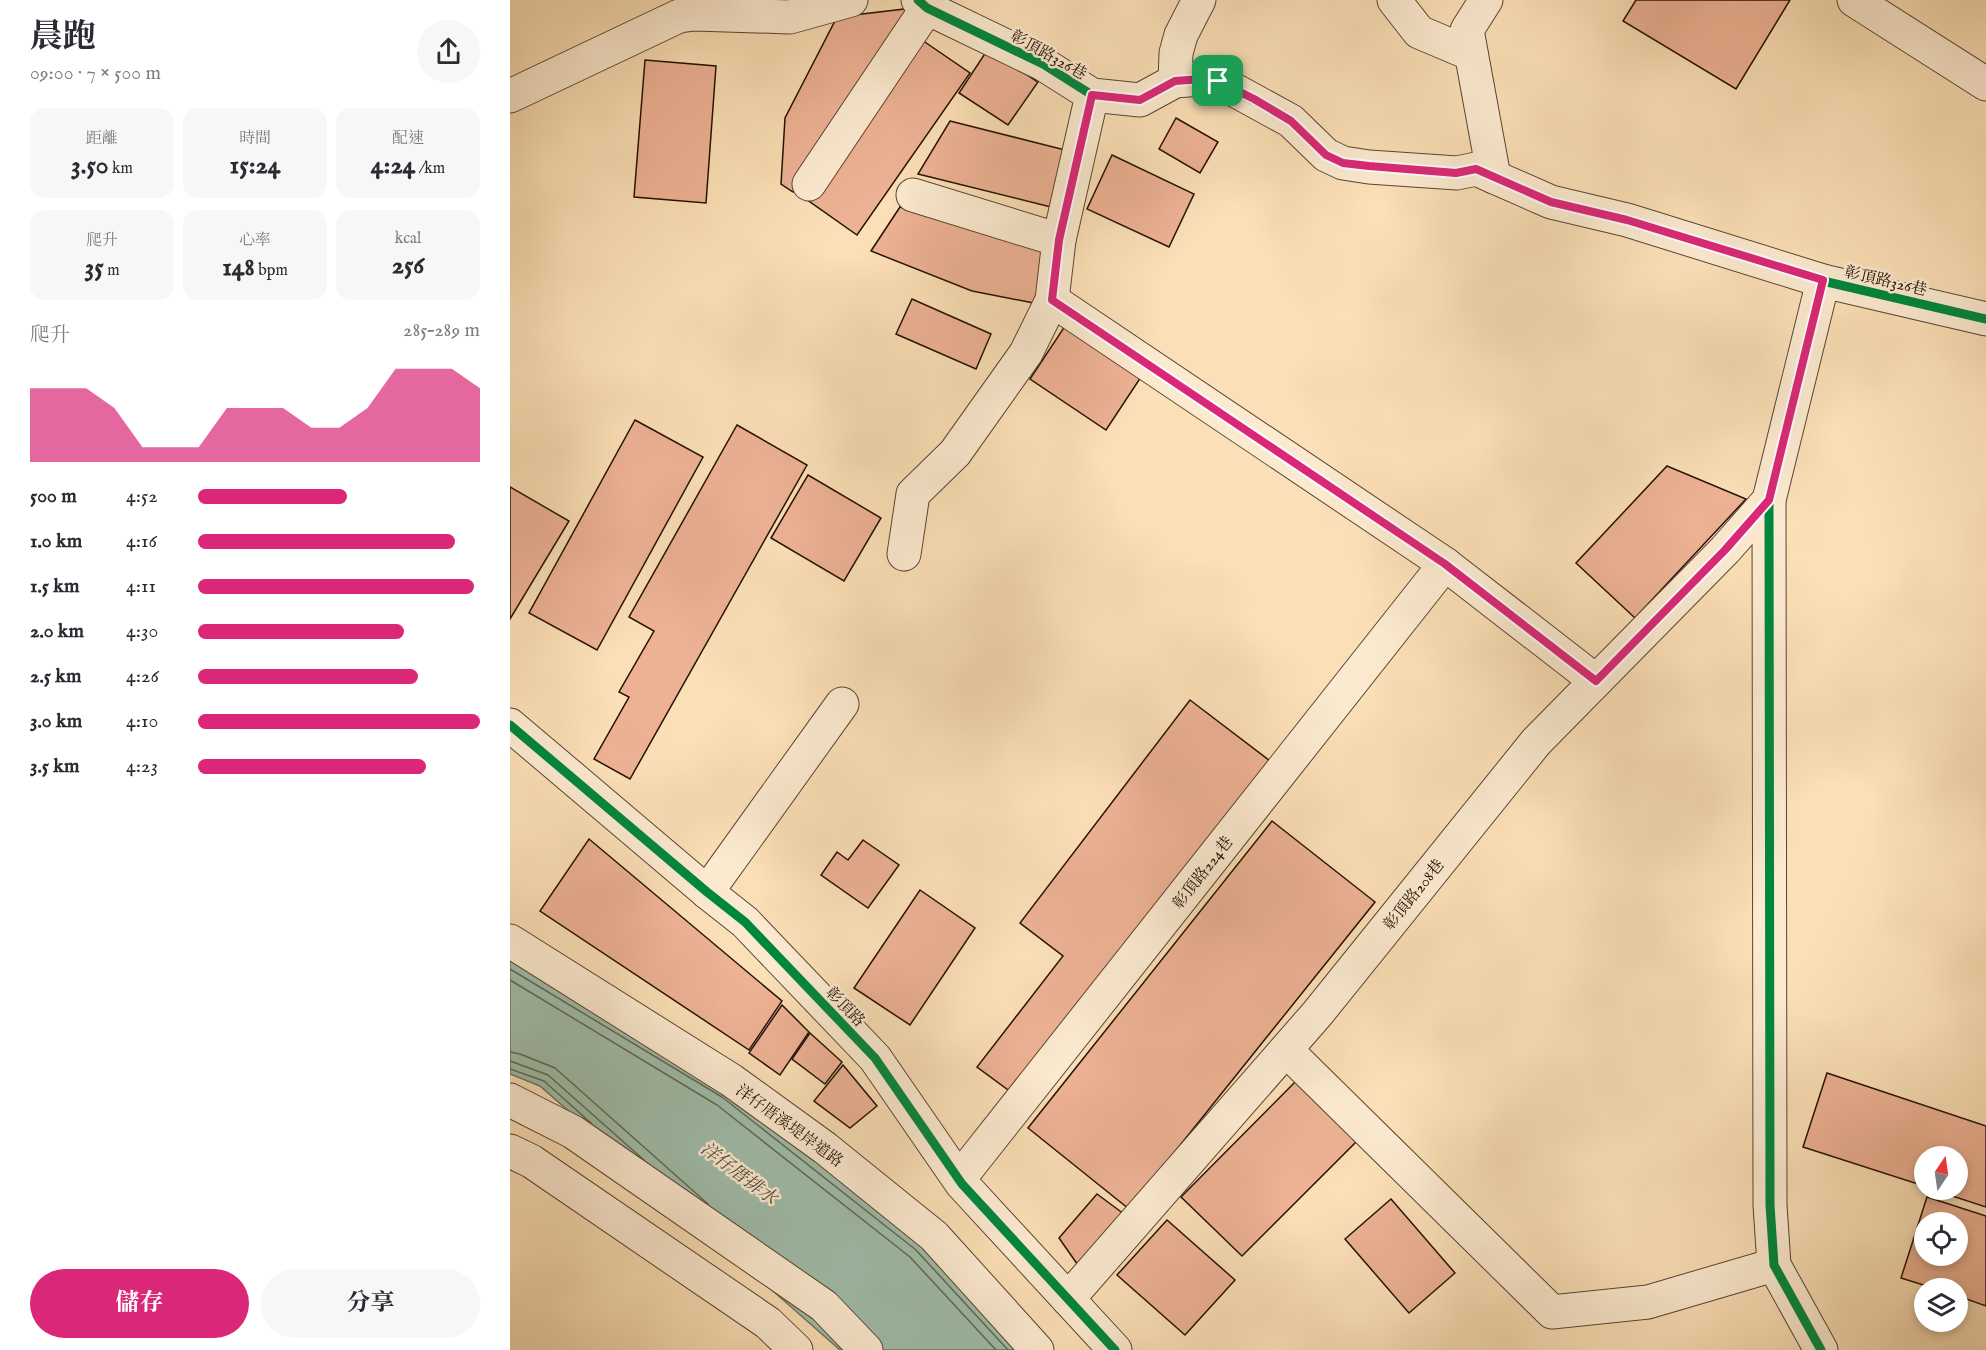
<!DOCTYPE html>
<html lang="zh-TW">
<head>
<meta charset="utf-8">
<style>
  :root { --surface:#fff; --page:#f7f7f7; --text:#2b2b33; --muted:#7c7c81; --accent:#db2777 }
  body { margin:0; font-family:"IM FELL English","Noto Serif TC",serif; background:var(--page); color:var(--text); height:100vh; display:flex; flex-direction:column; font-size:22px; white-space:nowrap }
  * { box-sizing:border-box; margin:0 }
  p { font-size:20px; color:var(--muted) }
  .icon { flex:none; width:33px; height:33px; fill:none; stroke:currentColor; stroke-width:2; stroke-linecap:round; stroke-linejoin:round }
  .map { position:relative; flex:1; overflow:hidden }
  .details { display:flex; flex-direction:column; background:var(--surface); width:510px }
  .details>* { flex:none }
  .needle { width:39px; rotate:13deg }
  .controls { position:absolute; left:1404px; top:1146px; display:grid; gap:12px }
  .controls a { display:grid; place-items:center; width:54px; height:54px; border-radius:50%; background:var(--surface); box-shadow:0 3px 9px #0003; font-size:30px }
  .pin { position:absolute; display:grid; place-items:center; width:51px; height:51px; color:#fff; margin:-26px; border-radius:12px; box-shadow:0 3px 9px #0006 }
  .round { display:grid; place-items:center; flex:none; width:63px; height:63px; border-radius:32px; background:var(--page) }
  .summary { display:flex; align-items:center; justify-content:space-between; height:102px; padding:0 30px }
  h1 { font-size:33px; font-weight:700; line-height:45px }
  .stats { display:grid; grid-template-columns:repeat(3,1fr); gap:9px; height:102px; padding:6px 30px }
  .stats div { display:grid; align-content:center; border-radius:15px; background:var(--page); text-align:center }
  .stats b { font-size:26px; font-weight:700 }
  .stats small { font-size:16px; font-weight:400 }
  .stats p { font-size:16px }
  .chart { height:168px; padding:12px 30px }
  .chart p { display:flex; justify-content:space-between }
  .chart svg { width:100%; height:108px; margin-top:6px; fill:var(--accent); opacity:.7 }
  .cta { display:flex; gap:12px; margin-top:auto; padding:12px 30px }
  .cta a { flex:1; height:69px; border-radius:36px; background:var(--accent); color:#fff; font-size:24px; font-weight:700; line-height:69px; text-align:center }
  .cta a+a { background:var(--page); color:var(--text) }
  ul { padding:0 30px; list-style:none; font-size:20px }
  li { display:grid; grid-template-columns:96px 72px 1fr; align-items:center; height:45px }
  li i { height:15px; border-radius:8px; background:var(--accent) }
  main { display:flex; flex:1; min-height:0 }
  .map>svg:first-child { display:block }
  .water { fill:#9fbdaa; stroke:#6e7868; stroke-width:1.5 }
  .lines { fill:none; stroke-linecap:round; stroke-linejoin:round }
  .shore { stroke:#626758; stroke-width:1.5 }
  .building { fill:#edb294; stroke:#251105; stroke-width:1.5; fill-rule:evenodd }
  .minor-casing { stroke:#5a4431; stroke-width:35 }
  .minor { stroke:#fcead0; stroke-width:33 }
  .cycleway-casing { stroke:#fcead0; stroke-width:13 }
  .cycleway { stroke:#00873e; stroke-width:9 }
  .route-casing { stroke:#fff; stroke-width:12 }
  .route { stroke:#db2777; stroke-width:8 }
  .labels { text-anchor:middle; stroke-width:5; stroke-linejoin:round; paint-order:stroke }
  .street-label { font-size:16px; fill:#251105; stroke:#fcead0 }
  .water-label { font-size:18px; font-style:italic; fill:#504d3f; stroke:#fcead0 }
</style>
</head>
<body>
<main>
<section class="details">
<div class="summary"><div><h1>晨跑</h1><p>09:00 · 7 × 500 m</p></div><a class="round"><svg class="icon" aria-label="share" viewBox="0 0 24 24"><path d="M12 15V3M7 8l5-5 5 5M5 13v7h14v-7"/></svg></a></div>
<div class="stats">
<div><p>距離</p><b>3.50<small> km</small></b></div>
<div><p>時間</p><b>15:24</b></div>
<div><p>配速</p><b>4:24<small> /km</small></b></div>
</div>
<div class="stats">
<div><p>爬升</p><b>35<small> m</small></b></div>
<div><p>心率</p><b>148<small> bpm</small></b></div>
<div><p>kcal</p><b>256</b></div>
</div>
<div class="chart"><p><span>爬升</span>285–289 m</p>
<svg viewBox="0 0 160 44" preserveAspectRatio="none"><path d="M0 44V14L10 14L20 14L30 22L40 38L50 38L60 38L70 22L80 22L90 22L100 30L110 30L120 22L130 6L140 6L150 6L160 14V44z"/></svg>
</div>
<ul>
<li><b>500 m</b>4:52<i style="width:53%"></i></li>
<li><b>1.0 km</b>4:16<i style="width:91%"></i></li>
<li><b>1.5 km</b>4:11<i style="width:98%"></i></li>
<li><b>2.0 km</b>4:30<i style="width:73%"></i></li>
<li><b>2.5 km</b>4:26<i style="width:78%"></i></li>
<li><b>3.0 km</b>4:10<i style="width:100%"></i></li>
<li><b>3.5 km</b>4:23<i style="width:81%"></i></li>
</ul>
<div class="cta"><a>儲存</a><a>分享</a></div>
</section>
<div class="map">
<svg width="1476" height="1350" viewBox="0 0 1476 1350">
  <rect width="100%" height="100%" fill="#fbdfb6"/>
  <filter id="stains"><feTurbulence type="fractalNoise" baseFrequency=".00333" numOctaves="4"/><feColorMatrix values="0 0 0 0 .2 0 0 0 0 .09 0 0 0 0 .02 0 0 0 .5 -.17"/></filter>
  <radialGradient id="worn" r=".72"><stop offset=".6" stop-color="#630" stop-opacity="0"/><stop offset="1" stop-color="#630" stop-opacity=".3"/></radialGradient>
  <polygon class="water" points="0,953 219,1086 415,1240 517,1350 330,1350 30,1086 0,1074"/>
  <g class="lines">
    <g class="shore">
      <polyline points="0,969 212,1097 406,1250 498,1350"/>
      <polyline points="0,980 207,1105 400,1257 486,1350"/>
      <polyline points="0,1052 10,1054 45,1068 198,1204"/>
      <polyline points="0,1061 38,1075 134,1160"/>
      <polyline points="0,1069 34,1081 81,1123"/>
    </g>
  </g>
  <g class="building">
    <polygon points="1126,0 1280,0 1226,89 1113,21"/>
    <polygon points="403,8 283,192 271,184 275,118 327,17"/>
    <polygon points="409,38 460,73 347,235 296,199"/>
    <polygon points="478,49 528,82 498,125 449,93"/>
    <polygon points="135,60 206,66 196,203 124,197"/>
    <polygon points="666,118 708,142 690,173 649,149"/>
    <polygon points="440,121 567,153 553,210 408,174"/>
    <polygon points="602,155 684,194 659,247 577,209"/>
    <polygon points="390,207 537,252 529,304 462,291 361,251"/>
    <polygon points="402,299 481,334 466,369 386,334"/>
    <polygon points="555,326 631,377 596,430 520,379"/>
    <polygon points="125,420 193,457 87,650 19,613"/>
    <polygon points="227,425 297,465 120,779 84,759 119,697 109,692 144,631 119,617"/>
    <polygon points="1157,466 1236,499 1125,618 1066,563"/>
    <polygon points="298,475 371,518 334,581 261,538"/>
    <polygon points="0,487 59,521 0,619"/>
    <polygon points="680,700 760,761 505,1095 467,1067 553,956 510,923"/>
    <polygon points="762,821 865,902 619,1209 518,1128"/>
    <polygon points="79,839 272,1001 239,1050 30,911"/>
    <polygon points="353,840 389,865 358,908 311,875 327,852 338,860"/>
    <polygon points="410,890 465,928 400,1025 344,988"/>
    <polygon points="272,1005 299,1032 270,1075 239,1053"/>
    <polygon points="300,1033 332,1062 315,1084 282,1059"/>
    <polygon points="333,1065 367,1106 340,1128 304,1101"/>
    <polygon points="1317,1073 1476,1126 1476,1207 1424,1190 1448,1190 1448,1156 1414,1156 1414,1186 1293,1147"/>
    <polygon points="786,1081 847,1141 732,1256 671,1197"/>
    <polygon points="587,1194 618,1217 570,1268 549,1238"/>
    <path d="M1417,1197L1476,1216V1306L1448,1296V1288H1423L1391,1278ZM1414,1222H1448V1256H1414Z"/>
    <polygon points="881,1199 945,1273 899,1313 835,1239"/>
    <polygon points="657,1220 725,1280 675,1335 607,1275"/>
  </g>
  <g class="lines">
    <g class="minor-casing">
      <g id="minor">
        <polyline points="408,0 417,8 533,64 582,95 630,100 665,81 692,79 708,81 781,121 816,155 833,163 859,167 947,173 966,169 1041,202 1117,220 1313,281 1476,319"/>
        <polyline points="884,0 909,32 961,54"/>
        <polyline points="976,0 957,30 984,177"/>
        <polyline points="1344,0 1476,84"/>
        <polyline points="665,81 666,53 671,35 689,0"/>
        <polyline points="0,96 169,16 185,14 280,17 341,0"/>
        <polyline points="299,184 417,8"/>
        <polyline points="403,195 549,240"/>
        <polyline points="542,300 935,564 1086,681"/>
        <polyline points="394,554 403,494 445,453 516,353 542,300 549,240 582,95"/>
        <polyline points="0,725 197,892 235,922 365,1058 452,1184 605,1350"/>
        <polyline points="197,892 332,704"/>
        <polyline points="0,941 221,1080 315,1148 424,1236 527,1350"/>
        <polyline points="776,1050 1042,1312 1138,1302 1264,1265"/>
        <polyline points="0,1100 63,1132 314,1306 356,1350"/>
        <polyline points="0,1151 21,1161 258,1323 286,1350"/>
        <polyline points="449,1179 935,564"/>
        <polyline points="558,1299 807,1014 1026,742 1215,550 1259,500"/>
        <polyline points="1311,1350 1264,1265 1260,1205 1259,500 1313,281"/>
      </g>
    </g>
    <use href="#minor" class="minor"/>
    <g class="cycleway-casing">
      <g id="cycleway">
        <polyline points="408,0 417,8 533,64 582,95 630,100 665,81 692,79 708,81 781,121 816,155 833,163 859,167 947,173 966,169 1041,202 1117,220 1313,281 1476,319"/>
        <polyline points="0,725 197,892 235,922 365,1058 452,1184 605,1350"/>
        <polyline points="1311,1350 1264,1265 1260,1205 1259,500 1313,281"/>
      </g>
    </g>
    <use href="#cycleway" class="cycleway"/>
  </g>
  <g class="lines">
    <g class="route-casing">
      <polygon id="route" points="692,79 708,81 744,99 781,121 816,155 833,163 859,166 946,173 966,169 1041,202 1117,220 1313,280 1259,500 1215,550 1086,681 935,564 542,300 549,240 582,95 630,100 665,81"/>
    </g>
    <use href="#route" class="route"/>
  </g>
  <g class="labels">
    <g class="street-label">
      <text transform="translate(539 54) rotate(29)" y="6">彰頂路326巷</text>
      <text transform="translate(1376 280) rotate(13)" y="6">彰頂路326巷</text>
      <text transform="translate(692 872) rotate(-52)" y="6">彰頂路224巷</text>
      <text transform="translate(903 894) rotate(-51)" y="6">彰頂路208巷</text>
      <text transform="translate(336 1006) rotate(46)" y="6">彰頂路</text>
      <text transform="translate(280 1125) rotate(36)" y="6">洋仔厝溪堤岸道路</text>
    </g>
    <g class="water-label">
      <text transform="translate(229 1173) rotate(37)" y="6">洋仔厝排水</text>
    </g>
  </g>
  <rect width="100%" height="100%" filter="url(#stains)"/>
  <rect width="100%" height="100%" fill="url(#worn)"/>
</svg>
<div class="controls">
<a><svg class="needle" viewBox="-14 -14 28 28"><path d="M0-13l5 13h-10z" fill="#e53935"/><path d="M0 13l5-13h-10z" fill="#7c7c81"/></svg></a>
<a><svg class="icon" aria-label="locate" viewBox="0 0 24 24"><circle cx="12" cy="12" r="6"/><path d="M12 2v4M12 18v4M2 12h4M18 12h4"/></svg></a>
<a><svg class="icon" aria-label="layers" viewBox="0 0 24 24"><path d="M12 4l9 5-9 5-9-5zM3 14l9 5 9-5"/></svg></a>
</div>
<div class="pin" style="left:708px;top:81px;background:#1e9e55"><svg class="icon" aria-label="arrive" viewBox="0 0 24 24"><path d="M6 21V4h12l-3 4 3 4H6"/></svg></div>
</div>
</main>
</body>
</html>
